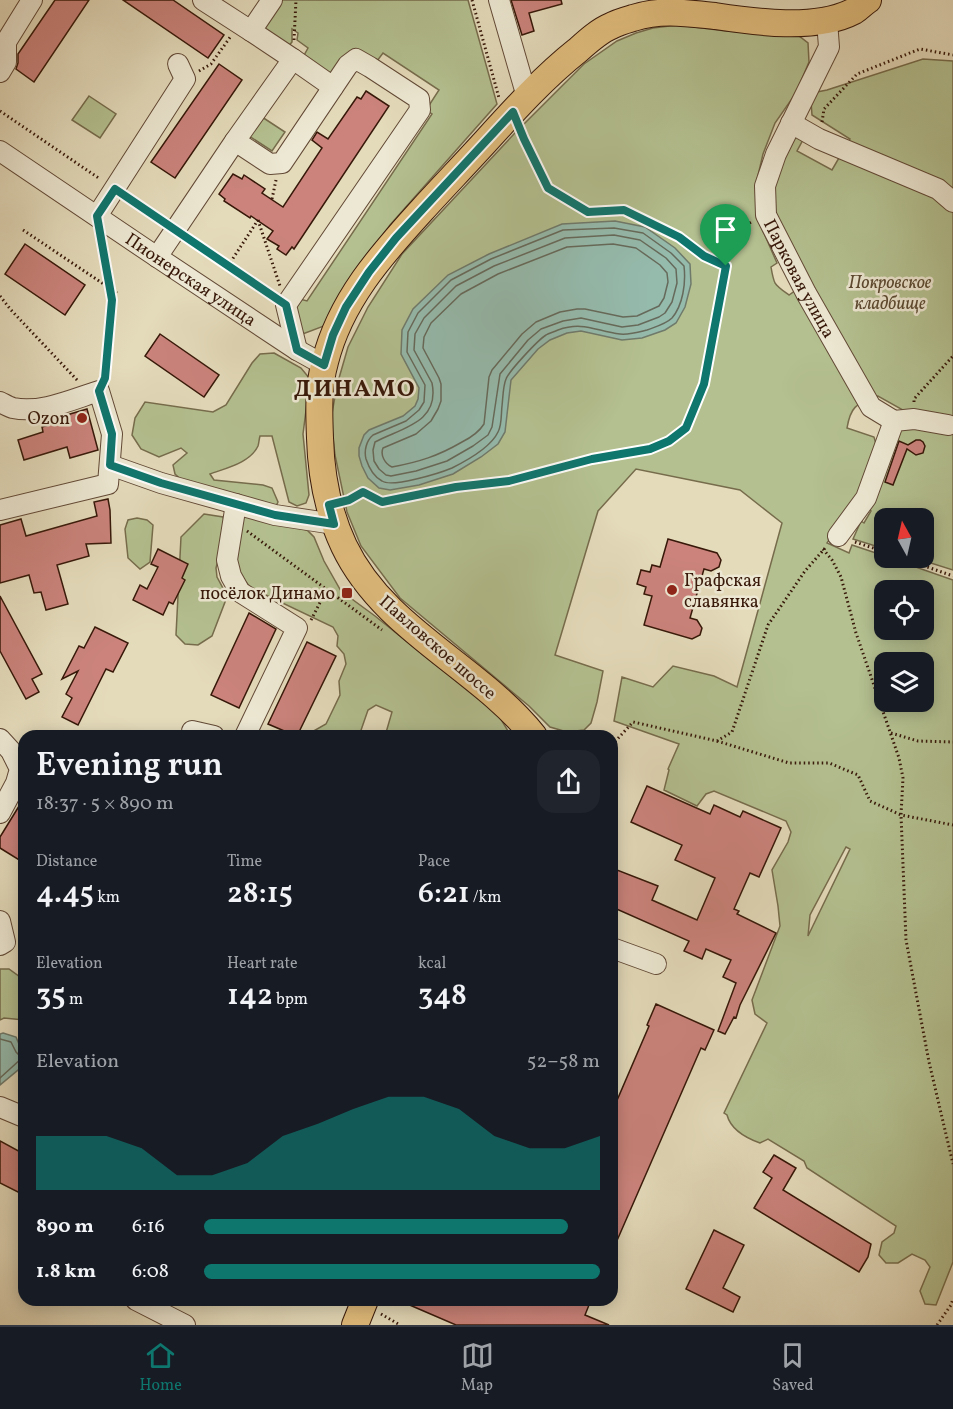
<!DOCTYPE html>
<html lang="en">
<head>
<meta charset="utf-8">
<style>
  :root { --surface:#171b24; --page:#20242c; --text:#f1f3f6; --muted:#9ea1a6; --line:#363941; --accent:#0f766e }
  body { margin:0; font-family:Vollkorn,serif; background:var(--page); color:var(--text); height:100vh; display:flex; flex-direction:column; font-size:22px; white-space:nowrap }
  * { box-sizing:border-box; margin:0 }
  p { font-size:20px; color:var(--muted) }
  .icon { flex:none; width:33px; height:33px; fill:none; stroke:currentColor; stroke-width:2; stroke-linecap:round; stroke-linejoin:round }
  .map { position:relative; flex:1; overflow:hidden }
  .panel { position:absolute; left:18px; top:730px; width:600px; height:576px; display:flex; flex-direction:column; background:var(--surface); border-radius:18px; box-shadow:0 3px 15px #0003 }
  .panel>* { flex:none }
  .needle { width:39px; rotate:352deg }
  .controls { position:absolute; left:874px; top:508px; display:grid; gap:12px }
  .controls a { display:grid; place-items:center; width:60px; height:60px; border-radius:12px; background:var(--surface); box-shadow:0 3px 15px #0003; font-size:30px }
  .pin { position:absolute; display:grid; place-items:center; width:51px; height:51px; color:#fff; margin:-62px -26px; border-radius:50% 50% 50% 0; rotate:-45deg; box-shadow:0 0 6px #0007 }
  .pin .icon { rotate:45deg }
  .round { display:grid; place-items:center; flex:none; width:63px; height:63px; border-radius:18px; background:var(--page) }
  .overview { display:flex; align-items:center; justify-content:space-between; height:102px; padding:0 18px }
  h1 { font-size:33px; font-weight:600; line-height:45px }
  .metrics { display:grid; grid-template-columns:repeat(3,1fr); gap:9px; height:102px; padding:6px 18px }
  .metrics div { display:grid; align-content:center }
  .metrics b { font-size:30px; font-weight:600 }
  .metrics small { font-size:16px; font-weight:400 }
  .metrics p { font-size:16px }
  .chart { height:168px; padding:12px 18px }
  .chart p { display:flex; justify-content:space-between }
  .chart svg { width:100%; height:108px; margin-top:6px; fill:var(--accent); opacity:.7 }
  ul { padding:0 18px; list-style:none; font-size:20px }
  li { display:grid; grid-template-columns:96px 72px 1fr; align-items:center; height:45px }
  li i { height:15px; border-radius:8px; background:var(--accent) }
  .tab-bar { display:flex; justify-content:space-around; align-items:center; height:84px; border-top:2px solid var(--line); background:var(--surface); font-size:16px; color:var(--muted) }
  .tab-bar a { display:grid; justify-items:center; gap:3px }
  .tab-bar .on { color:var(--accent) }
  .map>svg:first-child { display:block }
  .green { fill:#b4c090; stroke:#766c4c; stroke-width:1.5; fill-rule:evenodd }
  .water { fill:#95bbad; stroke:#6f7a6b; stroke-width:1.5 }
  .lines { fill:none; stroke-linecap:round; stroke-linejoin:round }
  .shore { stroke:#666a5b; stroke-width:1.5 }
  .building { fill:#cb837c; stroke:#371809; stroke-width:1.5 }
  .minor-casing { stroke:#624936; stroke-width:22 }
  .major-casing { stroke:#371809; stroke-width:28 }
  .path { stroke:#371809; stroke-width:3; stroke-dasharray:1.5 3; stroke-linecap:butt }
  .minor { stroke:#ede8d3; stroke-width:20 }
  .major { stroke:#e2be7e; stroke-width:26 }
  .route-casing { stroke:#fff; stroke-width:12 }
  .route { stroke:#0f766e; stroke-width:8 }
  .poi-dot { fill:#8f2418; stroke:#ede8d3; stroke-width:2 }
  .labels { text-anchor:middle; stroke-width:5; stroke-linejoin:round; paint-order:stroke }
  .street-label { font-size:18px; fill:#371809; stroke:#ede8d3 }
  .park-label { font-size:18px; font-style:italic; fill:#5c4a32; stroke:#ede8d3 }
  .poi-label { font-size:18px; fill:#371809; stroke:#ede8d3; text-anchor:end }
  .district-label { font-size:24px; font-weight:bold; letter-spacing:1.5px; fill:#371809; stroke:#ede8d3 }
</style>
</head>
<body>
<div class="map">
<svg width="953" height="1325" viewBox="0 0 953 1325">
  <rect width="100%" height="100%" fill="#e4dbbb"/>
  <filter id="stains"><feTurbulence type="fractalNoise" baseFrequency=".00333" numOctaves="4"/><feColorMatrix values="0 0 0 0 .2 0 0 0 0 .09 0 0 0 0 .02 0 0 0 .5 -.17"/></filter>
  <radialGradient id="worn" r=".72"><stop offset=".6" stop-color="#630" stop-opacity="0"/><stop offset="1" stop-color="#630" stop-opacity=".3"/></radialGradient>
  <g class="green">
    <polygon points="277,0 468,0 497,104 390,225 342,291 324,326 300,335 291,304 300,299 307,301 432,114 426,110 439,90 383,53 374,65 329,74 302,59 308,48 297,40 298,33 292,29 292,42 287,48 257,29"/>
    <path d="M678,25L726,31L799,36L808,43L809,62L796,93L775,123L763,154L756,184V215L777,263L771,267C774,285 774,284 789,295L796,290L768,204L793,130L804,138L797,151L832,170L850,139L812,115L811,102L817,92L827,90L923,59L953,61V570L915,558H924V519H885V549L853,539L861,521L864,523L871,511L866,507L903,410L878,396C858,404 851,404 847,428L874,437L876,444L859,496L827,543L849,553L852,545L885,556V558H890L953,580V1262L936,1305L925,1304L920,1291L930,1267L925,1260L912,1254L898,1263H886L879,1255L882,1242L894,1233L896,1226L807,1168L804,1161L768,1139L760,1143C746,1138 731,1130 727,1115L724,1113L767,1023L755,1014L752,1000L780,926L778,906L772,870L788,842L791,832L786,821L714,791L706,794L697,806L664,790L669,770L668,769L679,744L614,721L622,677L653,687L673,666L714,676L737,687L782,523L740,490L636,469L598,511L555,655L603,671L597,702L591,723L584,730L567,732L550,727L529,706L400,598L361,546L347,512L335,455L331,419L337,385L348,347L368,307L402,254L514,134L584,64L617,41L636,33L653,28ZM885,591H924V630H885ZM885,663H924V702H885ZM846,847L850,849L808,936L810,915Z"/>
    <polygon points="89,96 116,114 100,138 72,120"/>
    <polygon points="262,117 285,132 272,151 249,136"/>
    <path d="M274,353L301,368L310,379L303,434L309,495L306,503L297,506L289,502L272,436H260C259,439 259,443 258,446C250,463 226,468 210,474L214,480L263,485L272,488L278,502L273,512L188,486L175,474L173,465L187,453L181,448L159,457L141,449L132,435L135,418L145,402L213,412L226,405L252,363L260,354Z"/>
    <polygon points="204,514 223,517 226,526 216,568 217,577 225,592 225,602 212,636 198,645 185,644 176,635 181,537"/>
    <path d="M247,515L307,530L314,537L324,561L341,591L375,616L499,716L511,736H385L392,712L376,705L368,710L359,736H309L310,733L326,724L340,695L339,681L346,664L344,654L337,646L338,636L333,627L251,588C230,566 236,550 237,522Z"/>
    <polygon points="137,518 147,520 153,525 150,562 140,569 128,558 125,529 128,520"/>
    <polygon points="0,969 9,969 24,980 24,1020 4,1018 0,1020"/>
  </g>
  <g class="water">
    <polygon points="615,221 645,227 675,248 690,264 691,284 685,307 676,323 665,330 642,338 622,340 581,331 567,333 550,340 538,349 511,380 505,432 498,444 481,457 453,474 419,485 390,490 379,488 368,478 362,466 359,456 359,448 364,435 369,430 403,416 415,406 418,399 419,388 401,354 402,330 413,309 448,275 489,254 562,224"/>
    <path d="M3,1033L16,1037C20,1047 25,1054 24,1065L0,1085V1034Z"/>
  </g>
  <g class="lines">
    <g class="shore">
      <path d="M614,228L643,233L671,253L684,266C686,283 683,305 672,318C666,324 655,327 647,330C639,332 629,335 620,334C596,331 583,321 558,330C554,332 549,333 546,335C538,340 509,371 506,379C503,386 503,397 502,406C501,414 502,425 498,432C491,447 466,461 452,468C440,473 392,488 382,481C374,477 369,468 366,459C364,451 366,441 373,435L406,421L419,410L424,402L425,385L407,352L408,332L418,313L451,280L491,259L563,230Z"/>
      <path d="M614,235L640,240L666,258L676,269L677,283L672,302L665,313L659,317L638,325L622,327L581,318L563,321L541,329L528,340L500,374L492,427L488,435L473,446L447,461L416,471L391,476L386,475L379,469L374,461L373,450L375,442C401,428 440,423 432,383L414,350L415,334L424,318L456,286L494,266L565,238Z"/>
      <path d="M613,244L636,248L660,265L667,273L668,282L664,298L659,306L637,316L623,317L585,309H577L560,312L536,322L522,334L492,370L489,377L484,424C479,432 470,438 462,442C438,456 419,462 392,467C385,464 380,455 383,448L416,434L431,421L438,409L441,401V384L439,378L423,348L424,337L431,323L461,294L498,274L567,247Z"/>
      <polyline points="0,1039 11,1042 16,1052 22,1058 0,1078"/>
    </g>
  </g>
  <g class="building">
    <polygon points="55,0 89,0 34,82 16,69 18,63 18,54"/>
    <polygon points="123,0 173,0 224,35 208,58"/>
    <polygon points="511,0 561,0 562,4 529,13 534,31 522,35"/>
    <polygon points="219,64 242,80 175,178 151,162"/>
    <polygon points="366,91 389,106 294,249 292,247 286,255 277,249 279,246 267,239 273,231 251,216 250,218 224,201 225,199 219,194 233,174 242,179 244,175 265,189 262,193 283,207 322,148 312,140 317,132 328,139 357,97 361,99"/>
    <polygon points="25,244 85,285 65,315 5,274"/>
    <polygon points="160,334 219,375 204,397 145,356"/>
    <polygon points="87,409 98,450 70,458 67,447 24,460 18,440 43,432 42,427 62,421 60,417"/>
    <polygon points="916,440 920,440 923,442 925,446 923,453 916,455 907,449 893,485 885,482 899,441 908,445"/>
    <polygon points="108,499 110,510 111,543 86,544 89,556 57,565 68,604 46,610 41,592 34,593 29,575 0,583 0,525 21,519 26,536 97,516 94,502"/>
    <polygon points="668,539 717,553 721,560 719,567 711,571 704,569 690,618 697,620 702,628 700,635 692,639 644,625 652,596 644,594 646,587 637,584 641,570 650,572 652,565 660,567"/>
    <polygon points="158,549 188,564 182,578 185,580 173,604 169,602 163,615 133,600 140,585 147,589 158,567 151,564"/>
    <polygon points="0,596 42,674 32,679 39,692 26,699 0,651"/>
    <polygon points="249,613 276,629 239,708 211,695"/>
    <polygon points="95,627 128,643 113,672 106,669 78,725 62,717 72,698 66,694 78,671 62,679 79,646 84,648"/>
    <polygon points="307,642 336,656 297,736 296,736 268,724"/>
    <polygon points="647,786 710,814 714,805 740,817 743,811 781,828 759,877 750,873 734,909 739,911 737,914 776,933 740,1005 736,1018 734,1017 725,1034 718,1031 736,983 723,977 731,960 706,949 702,959 684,951 689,941 612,907 612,868 658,886 652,900 697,920 715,878 675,860 682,845 631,822"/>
    <polygon points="24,798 24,863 0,848 0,837"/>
    <polygon points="656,1004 714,1030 705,1050 701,1048 612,1252 612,1112 649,1026 647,1025"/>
    <polygon points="0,1141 24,1154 24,1195 0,1183"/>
    <polygon points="774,1155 796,1168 783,1190 871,1244 868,1257 859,1272 754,1208 772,1178 763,1172"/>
    <polygon points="714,1230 744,1245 723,1288 740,1297 733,1312 686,1289"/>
    <polygon points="398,1300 591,1300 585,1315 609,1325 456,1325"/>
  </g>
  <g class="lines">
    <g class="minor-casing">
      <g id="minor">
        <polyline points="203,0 251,31"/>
        <polyline points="499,0 527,97"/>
        <path id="s1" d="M827,21L829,47L776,154L765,186L766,215L806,293L871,407L894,421"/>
        <polyline points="293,59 333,87"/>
        <polyline points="0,72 6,62 6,42 32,0"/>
        <polyline points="791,123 819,139 938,189 953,202"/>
        <polyline points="235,141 270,164 282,163 348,65 356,59 370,67 419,99 420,110 286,305 297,350"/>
        <path id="s2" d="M0,151L157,257L297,350L324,365"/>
        <polyline points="97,216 185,79 178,64"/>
        <polyline points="157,257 235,141 293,59 251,31 272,0"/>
        <path d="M0,402C4,404 9,407 13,408C41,414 73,399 99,391L112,434L108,484L0,510"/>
        <polyline points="110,465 161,483 275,515 334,524"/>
        <polyline points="236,504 227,560 231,576 240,592 297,628 245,736"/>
        <polyline points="838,536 866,498 894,421 914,419 948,425"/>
        <polyline points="192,731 214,736"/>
        <polyline points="0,739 11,751 20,769 16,783 0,813"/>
        <polyline points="0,921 5,942 0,945"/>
        <polyline points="612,948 656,964"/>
        <polyline points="0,1107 24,1117"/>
        <polyline points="136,1300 185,1325"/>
      </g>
    </g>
    <g class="major-casing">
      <g id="major">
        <path d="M534,736C478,666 384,630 344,546C328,512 321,475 320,438C319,413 318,386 325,362C340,301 381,255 422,210C443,187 465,164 486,141C515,109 544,77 578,50C588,41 599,31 611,26C618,22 626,20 633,18C661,9 686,13 715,16C755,22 816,31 854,11C859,8 863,3 868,0"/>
        <polyline points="355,1325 365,1300"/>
      </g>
    </g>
    <g class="path">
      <polyline points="472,0 499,98"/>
      <polyline points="294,40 296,0"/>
      <polyline points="199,71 211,64 231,36"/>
      <polyline points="0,111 100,179"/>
      <polyline points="822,122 824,109 857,74 920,49 953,55"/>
      <polyline points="521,131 548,188 588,212 624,210 679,237 704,256 726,266"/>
      <polyline points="128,198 162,222"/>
      <polyline points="272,199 276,180"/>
      <polyline points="258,220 280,286"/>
      <polyline points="23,230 117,293"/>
      <polyline points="101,239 112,300 105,375"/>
      <polyline points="188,239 272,296"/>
      <polyline points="228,266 258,220"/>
      <polyline points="0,296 11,310 78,381"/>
      <polyline points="914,402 914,399 953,356"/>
      <polyline points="349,500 363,491 382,502 456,487 509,481 592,459 650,449 669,441 686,428 704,384 726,266 746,225 753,221"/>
      <polyline points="247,531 382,630"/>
      <polyline points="855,542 885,552"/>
      <polyline points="823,549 832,560 841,577 856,633 899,758 903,778 901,815 953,825"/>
      <polyline points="902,558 953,576"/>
      <polyline points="311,620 327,589"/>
      <polyline points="891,733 918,741 953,742"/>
      <polyline points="717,741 789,763 829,763 858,775 870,801 901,815 906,940 929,1062 953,1164"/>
      <polyline points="612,745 633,722 717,741 732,732 768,625 805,571 826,547"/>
      <polyline points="381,1314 400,1325"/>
      <polyline points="937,1325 951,1305 953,1299"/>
    </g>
    <use href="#minor" class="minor"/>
    <use href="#major" class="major"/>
  </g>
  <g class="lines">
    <g class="route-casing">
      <polygon id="route" points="513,112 524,139 548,188 588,212 624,210 679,237 704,256 726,266 704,384 686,428 669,441 650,449 592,459 509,481 456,487 382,502 363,492 349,500 329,505 334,524 275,515 161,483 110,465 112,434 99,391 105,378 112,300 97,216 115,189 286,305 297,350 324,365 333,335 346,307 369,272 396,238"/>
    </g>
    <use href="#route" class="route"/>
  </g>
  <g class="poi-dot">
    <circle cx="82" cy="418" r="6"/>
    <circle cx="672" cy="590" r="6"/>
    <rect x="341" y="587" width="12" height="12" rx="3"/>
  </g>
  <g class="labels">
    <g class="street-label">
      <text dy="6" stroke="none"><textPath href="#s1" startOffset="280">Парковая улица</textPath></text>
      <text dy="6" stroke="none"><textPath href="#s2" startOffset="230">Пионерская улица</textPath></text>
      <text transform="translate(438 647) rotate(41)" y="6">Павловское шоссе</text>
    </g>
    <g class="park-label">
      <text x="890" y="288">Покровское<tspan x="890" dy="21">кладбище</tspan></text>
    </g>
    <g class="poi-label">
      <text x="70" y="424">Ozon</text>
      <text x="684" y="586" text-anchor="start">Графская<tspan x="684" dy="21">славянка</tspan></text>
      <text x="335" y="599">посёлок Динамо</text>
    </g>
    <g class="district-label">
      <text x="355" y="396">ДИНАМО</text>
    </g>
  </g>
  <rect width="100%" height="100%" filter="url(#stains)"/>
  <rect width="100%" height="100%" fill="url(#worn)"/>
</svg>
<div class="controls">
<a><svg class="needle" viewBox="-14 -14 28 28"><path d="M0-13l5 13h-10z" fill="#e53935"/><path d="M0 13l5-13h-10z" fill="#9ea1a6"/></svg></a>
<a><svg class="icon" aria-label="locate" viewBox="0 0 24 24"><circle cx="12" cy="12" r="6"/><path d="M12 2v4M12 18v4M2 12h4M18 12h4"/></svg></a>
<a><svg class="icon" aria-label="layers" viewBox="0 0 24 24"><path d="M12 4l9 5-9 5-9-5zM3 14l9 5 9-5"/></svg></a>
</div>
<div class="pin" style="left:726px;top:266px;background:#1e9e55"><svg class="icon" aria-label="arrive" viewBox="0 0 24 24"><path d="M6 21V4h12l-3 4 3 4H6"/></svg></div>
<section class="panel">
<div class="overview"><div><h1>Evening run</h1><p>18:37 · 5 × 890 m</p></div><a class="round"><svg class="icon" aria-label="share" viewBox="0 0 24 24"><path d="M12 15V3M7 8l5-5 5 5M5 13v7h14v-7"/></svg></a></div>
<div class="metrics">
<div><p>Distance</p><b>4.45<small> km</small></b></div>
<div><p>Time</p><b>28:15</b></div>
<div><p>Pace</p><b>6:21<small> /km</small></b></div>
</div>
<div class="metrics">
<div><p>Elevation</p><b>35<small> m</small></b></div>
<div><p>Heart rate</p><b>142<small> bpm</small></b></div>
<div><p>kcal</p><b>348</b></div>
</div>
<div class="chart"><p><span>Elevation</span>52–58 m</p>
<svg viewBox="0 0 160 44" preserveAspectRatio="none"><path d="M0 44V22L10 22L20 22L30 27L40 38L50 38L60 33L70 22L80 17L90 11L100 6L110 6L120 11L130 22L140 27L150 27L160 22V44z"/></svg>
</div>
<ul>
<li><b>890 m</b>6:16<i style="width:92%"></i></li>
<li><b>1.8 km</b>6:08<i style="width:100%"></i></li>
</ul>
</section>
</div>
<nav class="tab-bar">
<a class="on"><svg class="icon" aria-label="home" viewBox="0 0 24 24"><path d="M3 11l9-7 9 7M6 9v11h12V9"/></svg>Home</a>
<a><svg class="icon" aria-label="map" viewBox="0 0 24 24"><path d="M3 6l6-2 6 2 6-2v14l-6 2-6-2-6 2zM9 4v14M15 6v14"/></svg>Map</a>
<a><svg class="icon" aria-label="saved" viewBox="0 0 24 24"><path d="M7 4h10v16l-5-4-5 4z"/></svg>Saved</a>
</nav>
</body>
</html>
